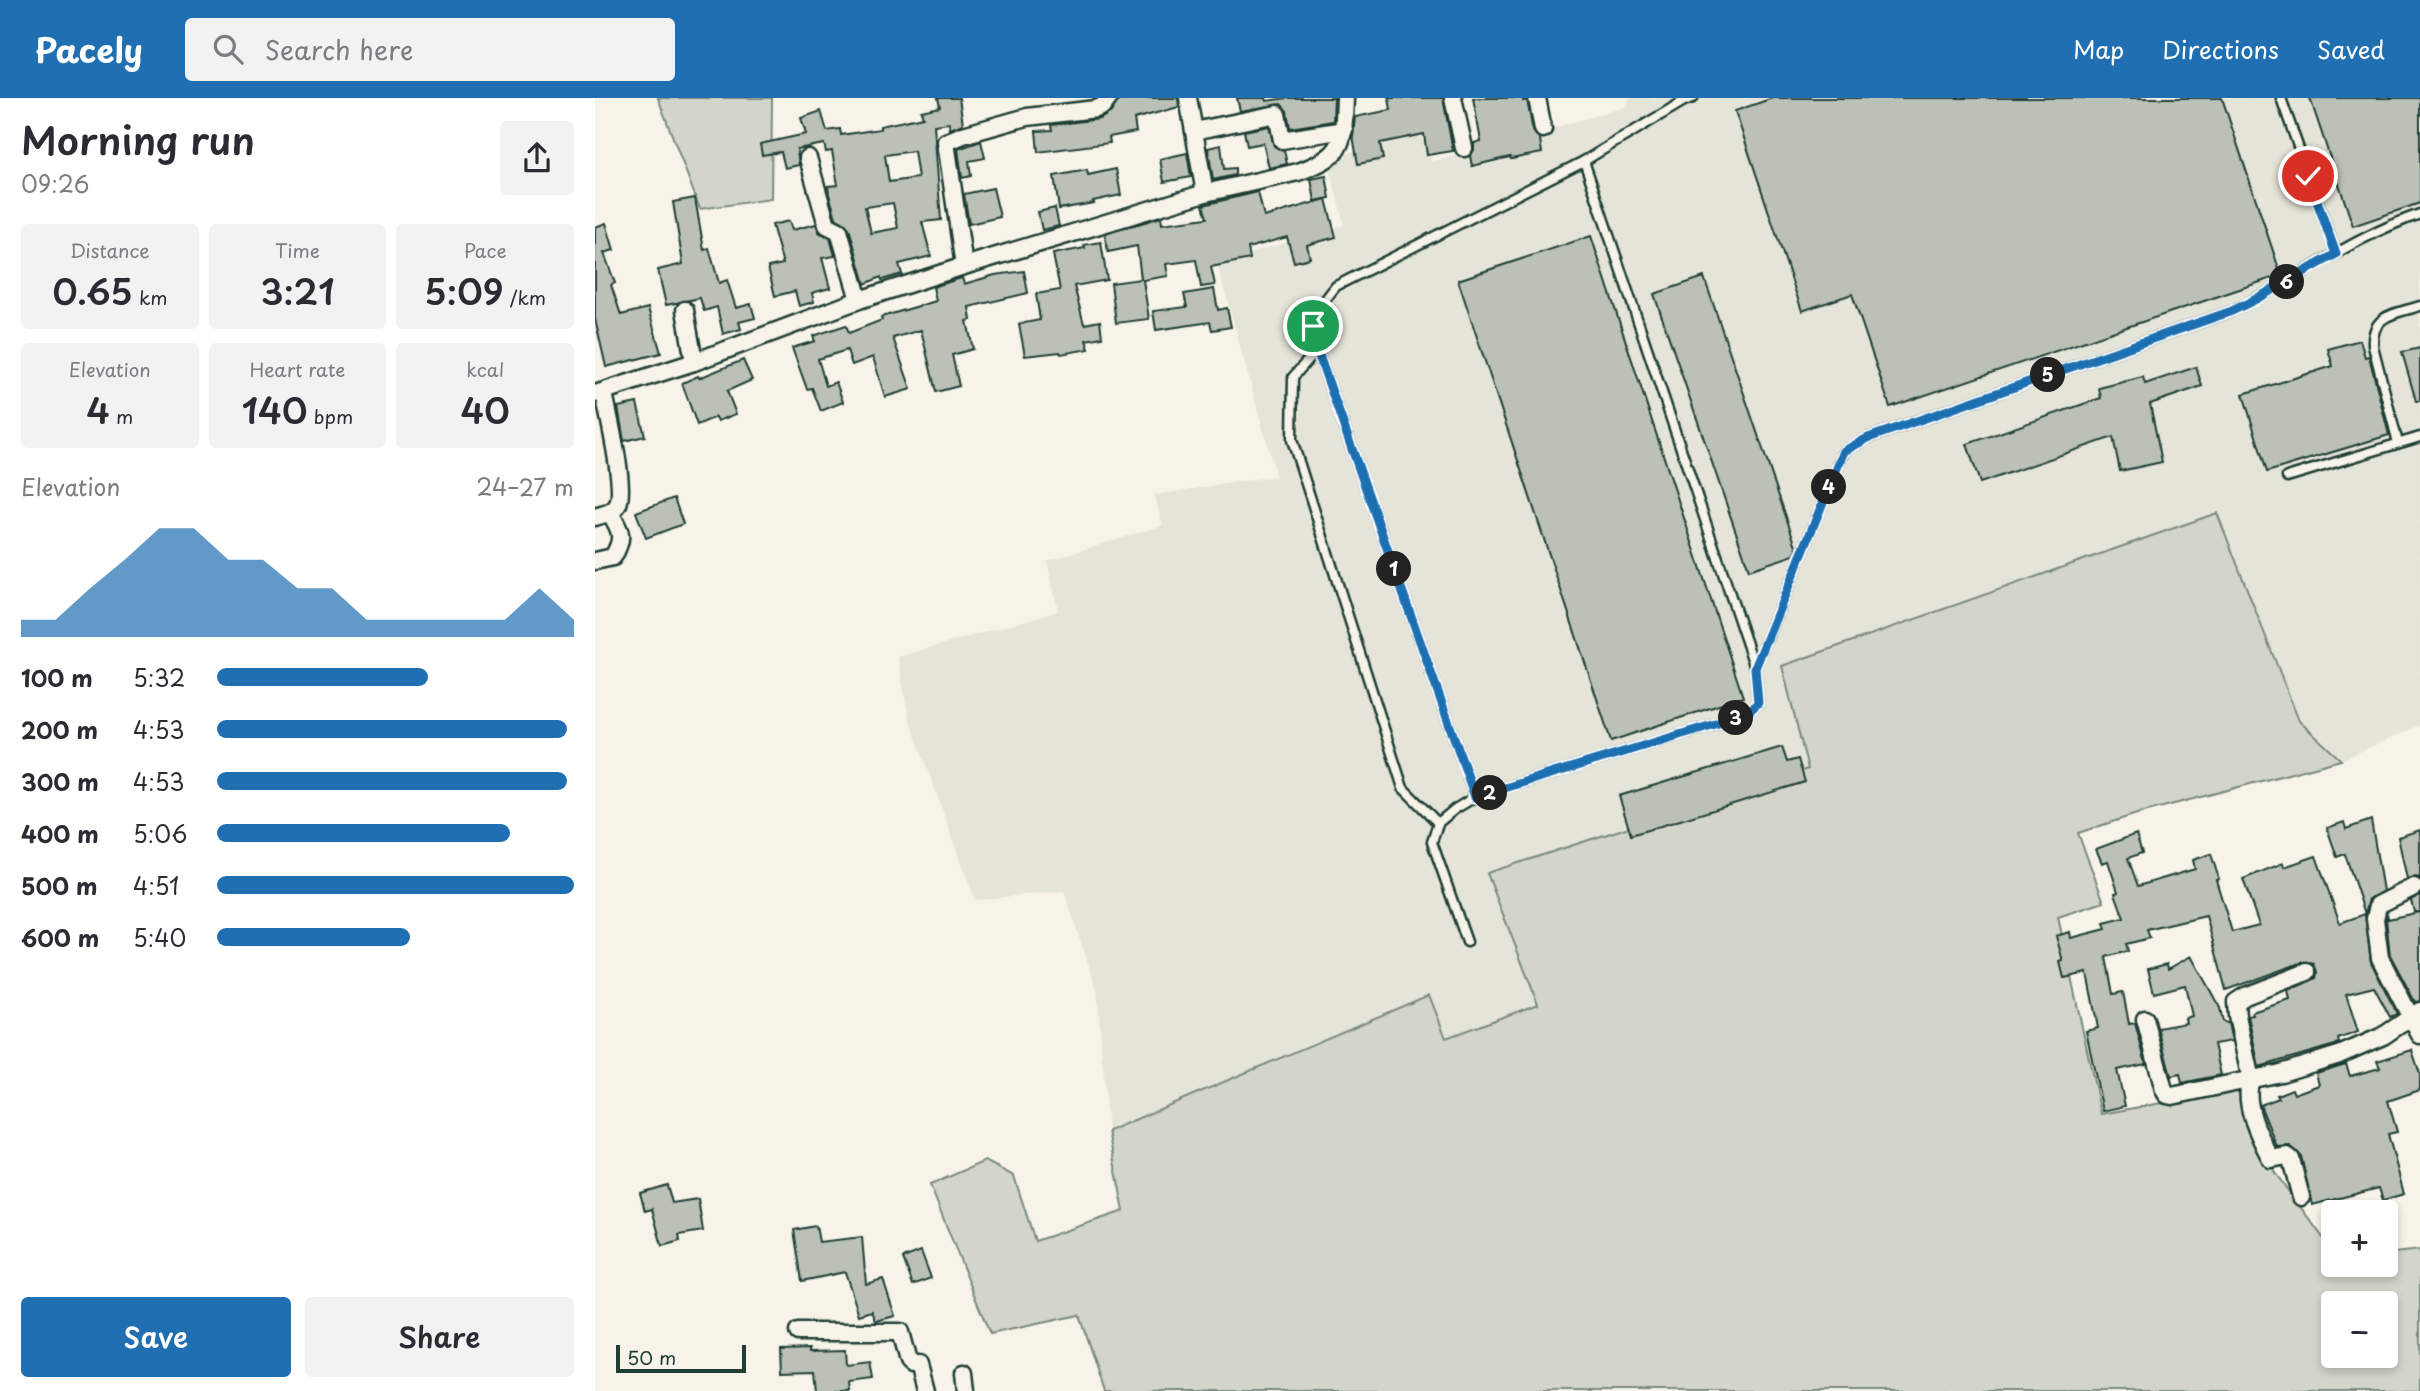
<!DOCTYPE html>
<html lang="en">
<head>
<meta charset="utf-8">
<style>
  :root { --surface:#fff; --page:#f2f2f3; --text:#2b2b33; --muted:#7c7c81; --accent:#1f6fb2 }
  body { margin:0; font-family:"Playpen Sans",sans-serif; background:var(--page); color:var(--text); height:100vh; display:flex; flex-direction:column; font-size:26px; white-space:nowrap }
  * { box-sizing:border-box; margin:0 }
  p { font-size:23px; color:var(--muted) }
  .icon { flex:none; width:38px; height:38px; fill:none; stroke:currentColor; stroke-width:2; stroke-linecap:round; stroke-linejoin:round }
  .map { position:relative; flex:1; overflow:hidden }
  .sheet { display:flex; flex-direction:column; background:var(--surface); width:595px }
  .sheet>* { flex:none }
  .controls { position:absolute; left:1726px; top:1102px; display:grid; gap:14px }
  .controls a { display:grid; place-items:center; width:77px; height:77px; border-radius:7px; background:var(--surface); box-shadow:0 4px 10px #0003; font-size:35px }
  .scale { position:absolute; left:21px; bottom:18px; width:130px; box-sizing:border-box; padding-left:7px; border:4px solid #1f3d34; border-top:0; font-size:19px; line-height:24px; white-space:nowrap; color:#1f3d34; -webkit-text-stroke:5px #f7f3e8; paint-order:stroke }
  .pin { position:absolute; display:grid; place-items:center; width:60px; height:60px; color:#fff; margin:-30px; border:4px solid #fff; border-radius:50%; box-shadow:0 2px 7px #0007 }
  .km { position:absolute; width:35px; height:35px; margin:-18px; border-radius:50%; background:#222; color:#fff; font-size:19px; line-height:35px; text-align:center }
  .round { display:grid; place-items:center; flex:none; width:74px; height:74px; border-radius:7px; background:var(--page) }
  .summary { display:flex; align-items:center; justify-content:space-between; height:119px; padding:0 21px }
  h1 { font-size:38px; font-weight:600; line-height:52px }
  .figures { display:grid; grid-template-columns:repeat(3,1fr); gap:10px; height:119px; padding:7px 21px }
  .figures div { display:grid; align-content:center; border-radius:7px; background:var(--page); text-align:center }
  .figures b { font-size:35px; font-weight:600 }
  .figures small { font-size:19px; font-weight:400 }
  .figures p { font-size:19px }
  .chart { height:196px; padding:14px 21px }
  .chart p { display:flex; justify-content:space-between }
  .chart svg { width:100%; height:126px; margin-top:7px; fill:var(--accent); opacity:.7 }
  .cta { display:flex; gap:14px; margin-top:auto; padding:14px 21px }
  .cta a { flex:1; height:80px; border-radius:7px; background:var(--accent); color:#fff; font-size:28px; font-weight:600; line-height:80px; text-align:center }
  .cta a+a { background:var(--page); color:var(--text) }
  ul { padding:0 21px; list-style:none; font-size:23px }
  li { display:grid; grid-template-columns:112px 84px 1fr; align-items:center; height:52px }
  li i { height:18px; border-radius:9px; background:var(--accent) }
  header { display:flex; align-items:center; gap:42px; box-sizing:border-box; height:98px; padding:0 35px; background:var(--accent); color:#fff }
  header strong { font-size:33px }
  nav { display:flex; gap:38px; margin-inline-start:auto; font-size:24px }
  .search { width:490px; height:63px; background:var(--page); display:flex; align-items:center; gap:18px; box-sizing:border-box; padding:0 24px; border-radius:7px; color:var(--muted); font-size:26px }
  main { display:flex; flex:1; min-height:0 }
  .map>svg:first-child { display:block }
  .built { fill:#e5e4d9 }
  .green { fill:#d3d5ca; stroke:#79897f; stroke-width:2; fill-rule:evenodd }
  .building { fill:#bbc1b6; stroke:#1f3d34; stroke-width:2; fill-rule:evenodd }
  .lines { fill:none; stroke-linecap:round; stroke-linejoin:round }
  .service-casing { stroke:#1f3d34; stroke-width:13 }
  .minor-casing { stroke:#1f3d34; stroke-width:21 }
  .service { stroke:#f7f3e8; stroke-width:8 }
  .minor { stroke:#f7f3e8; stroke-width:16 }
  .route-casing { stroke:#fff; stroke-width:14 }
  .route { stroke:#1f6fb2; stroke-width:9 }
</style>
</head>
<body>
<header>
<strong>Pacely</strong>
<div class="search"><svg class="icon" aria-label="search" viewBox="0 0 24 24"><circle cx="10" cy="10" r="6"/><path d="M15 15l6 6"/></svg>Search here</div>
<nav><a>Map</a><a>Directions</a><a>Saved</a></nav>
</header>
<main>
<section class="sheet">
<div class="summary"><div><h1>Morning run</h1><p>09:26</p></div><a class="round"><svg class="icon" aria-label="share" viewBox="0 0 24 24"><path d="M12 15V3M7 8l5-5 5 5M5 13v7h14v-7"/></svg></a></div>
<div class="figures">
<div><p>Distance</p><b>0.65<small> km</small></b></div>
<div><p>Time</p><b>3:21</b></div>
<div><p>Pace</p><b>5:09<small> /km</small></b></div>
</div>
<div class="figures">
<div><p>Elevation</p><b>4<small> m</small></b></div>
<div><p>Heart rate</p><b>140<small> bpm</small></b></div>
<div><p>kcal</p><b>40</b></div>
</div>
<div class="chart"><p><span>Elevation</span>24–27 m</p>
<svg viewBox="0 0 160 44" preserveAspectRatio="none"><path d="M0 44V38L10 38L20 27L30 17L40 6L50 6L60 17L70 17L80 27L90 27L100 38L110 38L120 38L130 38L140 38L150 27L160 38V44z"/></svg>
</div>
<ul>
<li><b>100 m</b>5:32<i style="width:59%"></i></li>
<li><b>200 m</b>4:53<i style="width:98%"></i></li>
<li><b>300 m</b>4:53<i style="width:98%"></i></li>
<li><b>400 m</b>5:06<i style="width:82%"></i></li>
<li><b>500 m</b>4:51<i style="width:100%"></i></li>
<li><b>600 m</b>5:40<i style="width:54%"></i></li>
</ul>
<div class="cta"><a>Save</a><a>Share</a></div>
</section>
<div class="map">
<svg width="1825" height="1293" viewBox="0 0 1825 1293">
  <rect width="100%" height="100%" fill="#f7f3e8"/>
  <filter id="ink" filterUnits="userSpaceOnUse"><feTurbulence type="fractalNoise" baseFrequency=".0143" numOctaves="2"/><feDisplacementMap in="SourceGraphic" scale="14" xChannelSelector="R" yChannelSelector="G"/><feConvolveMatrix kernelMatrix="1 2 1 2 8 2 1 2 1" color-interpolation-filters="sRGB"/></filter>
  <g filter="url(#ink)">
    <polygon class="built" points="1034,0 1825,0 1825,627 1746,662 1704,623 1621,416 1188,568 1213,671 892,775 944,905 851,940 834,897 513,1033 502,892 469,793 380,802 314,620 303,559 463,513 452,463 568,427 559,397 681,378 622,165 749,127 733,63 824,28 837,64 1031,9"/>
    <g class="green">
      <polygon points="63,0 177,0 176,101 105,111"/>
      <path d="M1622,415L1704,623L1746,662L1545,715L1483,735L1509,804L1463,819L1506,1016L1644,991L1680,1075L1738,1153V1167H1790V1156L1825,1152V1293H509L484,1217L395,1236L335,1087L390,1063L419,1078L440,1143L529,1113L513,1033L834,897L851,940L943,906L892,775L1213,671L1187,568ZM1738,1206H1790V1258H1738Z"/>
    </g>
    <g class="building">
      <path d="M343,0H364L368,26L355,31L354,25L339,27L346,122L327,124L336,158L304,166L307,176L287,182L286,179L270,186L254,130L241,120L234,96L233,88L243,87L237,53L231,54L229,46L202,51L204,67L190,70L186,54L167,57L165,46L211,36L206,20L226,13L232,33L245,31L246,37L285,31V28L328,19L326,13L345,9ZM319,53L323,80L294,84L290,57ZM298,105L303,130L276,135L270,109Z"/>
      <polygon points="524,0 583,0 584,9 539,21 541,34 514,39 515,45 443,54 441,33 457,32 456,27 505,21 516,14"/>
      <polygon points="642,0 671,0 672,3 692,0 739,0 738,23 695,30 692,13 686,6 645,13"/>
      <polygon points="794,0 848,0 858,53 832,57 829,36 785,45 788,61 763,66 758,38 760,19 796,12"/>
      <polygon points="878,0 928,0 928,3 932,2 938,33 945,41 947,55 916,61 915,59 877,68 875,58 879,52 879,45 886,43"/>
      <polygon points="1178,0 1627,0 1686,177 1295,309 1257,196 1207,213 1140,13"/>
      <polygon points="1715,0 1825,0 1825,105 1758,128"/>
      <polygon points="674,28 679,48 689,52 692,66 674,70 668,45 652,48 649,33"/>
      <polygon points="386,43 390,60 374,63 376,78 367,80 363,51"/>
      <polygon points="626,47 629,71 640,70 640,77 618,82 613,50"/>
      <polygon points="592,55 596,79 569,84 565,61"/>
      <polygon points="521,71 526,97 498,103 499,105 464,111 459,78 492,72 493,77"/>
      <polygon points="731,78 735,100 720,103 716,81"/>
      <polygon points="398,90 405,119 374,126 369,96"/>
      <polygon points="663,94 669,119 731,101 741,139 712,147 715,160 699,164 692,139 653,150 655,161 616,169 620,187 606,189 601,162 571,166 573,178 548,182 554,221 521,225 516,185 546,181 542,148 513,154 510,136 566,119 567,126 612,120 608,107"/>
      <polygon points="100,100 109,152 114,150 124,185 132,182 141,210 156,206 160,220 144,224 146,231 128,236 122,209 109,213 105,200 71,207 63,172 88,166 78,104"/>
      <polygon points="460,110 464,128 447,132 443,114"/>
      <polygon points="194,123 197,132 221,126 224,134 235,140 240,158 227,160 235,190 217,195 219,204 204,208 200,193 180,198 173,169 188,166 177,127"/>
      <polygon points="11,125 19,152 9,155 20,185 16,187 26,217 53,210 66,255 11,269 0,221 0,129"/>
      <polygon points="996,138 1148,599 1016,643 863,182"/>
      <polygon points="506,144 512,182 479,188 489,226 505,223 507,239 491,242 494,251 466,256 465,254 430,258 424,226 445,222 441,196 465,192 458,156 490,150 489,147"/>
      <polygon points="429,173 433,195 374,209 376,222 372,223 378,251 357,257 364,288 341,294 326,232 298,240 316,291 290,299 278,259 257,267 252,252 223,261 231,288 241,284 248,304 226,313 217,290 212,291 197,250 220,243 218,238 251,227 254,235 287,222 286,219 341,203 338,189 363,181 367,180 369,186 400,177"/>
      <polygon points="1109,179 1202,451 1199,457 1154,472 1059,196"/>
      <polygon points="619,191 623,212 632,210 636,229 617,232 615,224 561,232 558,213 592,209 589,196"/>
      <polygon points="1765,242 1770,259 1774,258 1794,337 1672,374 1648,296 1738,268 1733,251"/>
      <polygon points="1825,250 1825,303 1821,303 1807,254"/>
      <polygon points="148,262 157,282 132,293 141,316 123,323 121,319 102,327 87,285 103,278 104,280"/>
      <polygon points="1601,269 1607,288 1555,306 1567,364 1525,373 1518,339 1385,385 1372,346 1506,300 1504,290 1548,279 1550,286"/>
      <polygon points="42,305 50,338 29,343 23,309"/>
      <polygon points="79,400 88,426 51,440 41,414"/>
      <polygon points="1187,649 1192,664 1203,661 1210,684 1036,737 1024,698"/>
      <polygon points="1776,722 1788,793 1774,801 1770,816 1750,756 1742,759 1732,730 1749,724 1751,731"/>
      <polygon points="1825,732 1825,780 1819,779 1812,781 1803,739"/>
      <polygon points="1541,736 1547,755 1533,760 1543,788 1600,771 1598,762 1616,756 1624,781 1621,782 1637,834 1664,827 1648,781 1688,765 1689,769 1721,758 1745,825 1770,816 1776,864 1802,916 1795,919 1779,889 1751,896 1763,934 1743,941 1744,945 1740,947 1664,969 1653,918 1658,917 1657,914 1695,902 1693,893 1721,880 1722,875 1719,866 1708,864 1631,892 1611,818 1552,832 1555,840 1531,846 1533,853 1511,859 1518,896 1528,894 1534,926 1540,925 1551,966 1522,972 1530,1008 1508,1013 1491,933 1503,930 1492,875 1469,880 1465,864 1468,863 1461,838 1475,834 1476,840 1511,831 1509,825 1529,820 1520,795 1523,794 1513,763 1507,765 1501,751"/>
      <polygon points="1825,797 1825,903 1820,904 1795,857 1791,821 1792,815 1793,821 1824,814 1819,814 1816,802"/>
      <polygon points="1596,858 1625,910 1628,924 1633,925 1637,943 1619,946 1626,977 1587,985 1585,976 1576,978 1563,930 1591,925 1590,920 1597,918 1590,887 1559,895 1553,871 1572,866 1573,871"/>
      <polygon points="1817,952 1825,976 1825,992 1793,1003 1802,1034 1793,1036 1809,1096 1788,1102 1784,1090 1717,1107 1706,1058 1695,1048 1682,1049 1665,1007 1684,1000 1682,997 1697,991 1699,996 1724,987 1721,975 1751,966 1755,978 1785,970 1782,963"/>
      <polygon points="72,1087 77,1105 103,1101 108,1133 84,1137 85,1143 67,1148 57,1111 50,1113 45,1095"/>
      <polygon points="221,1128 224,1144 267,1139 271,1186 288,1181 300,1218 281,1223 277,1213 264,1217 250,1174 207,1183 199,1132"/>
      <polygon points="326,1153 336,1180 318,1187 308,1160"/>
      <polygon points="215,1250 215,1253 250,1252 251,1267 275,1264 278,1281 254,1284 255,1293 222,1293 220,1272 187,1273 186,1251"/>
    </g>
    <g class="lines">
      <g class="service-casing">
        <g id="service">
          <polyline points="1686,0 1741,156"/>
          <polyline points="722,252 698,279 697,342 808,690 843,725"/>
          <path d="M1803,345L1778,248C1776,216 1800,216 1825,208"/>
          <polyline points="1692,379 1825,339"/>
          <path d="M1160,570L1249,353L1273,340L1637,213C1700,183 1758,139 1825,116"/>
          <path d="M880,699L722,252C717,219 720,214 741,188L989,63L1089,3L1098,0"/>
          <polyline points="872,844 837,744 843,725 860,711 880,699 1150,617 1163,605 1160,570 989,63"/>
        </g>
      </g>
      <g class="minor-casing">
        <g id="minor">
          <polyline points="593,0 610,95"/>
          <polyline points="858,0 869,50"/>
          <polyline points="942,0 948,31"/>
          <polyline points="599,33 682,16 687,42 749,32"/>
          <polyline points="213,60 232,127 244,133 264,202"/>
          <polyline points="369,168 351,44 368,37 432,19 501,11 508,8 514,0"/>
          <polyline points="90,212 99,264"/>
          <path d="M0,296L99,264L264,202L369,168L610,95L703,74C750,57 748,47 750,0"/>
          <path d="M0,419C9,416 19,415 23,406C31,388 13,317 9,294"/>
          <path d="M0,463L18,459C29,440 27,434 15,415"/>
          <polyline points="1819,789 1783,807 1780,821 1785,860 1825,937"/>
          <polyline points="1550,921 1569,992 1572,997 1577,998 1686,975 1744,957 1788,938 1825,913"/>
          <path d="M1706,1099L1696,1061L1692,1058L1676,1061C1665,1040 1647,1005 1656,982L1642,918L1641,904L1650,898L1712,874"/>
          <polyline points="203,1234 305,1234 313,1264 316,1267 323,1267 330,1293"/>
          <polyline points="369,1275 371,1293"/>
        </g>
      </g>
      <use href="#service" class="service"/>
      <use href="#minor" class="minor"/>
    </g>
  </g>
  <g class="lines" filter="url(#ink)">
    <g class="route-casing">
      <polyline id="route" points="718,228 722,252 880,699 1150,617 1163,605 1160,570 1249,353 1273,340 1637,213 1661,201 1741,156 1713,78"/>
    </g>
    <use href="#route" class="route"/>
  </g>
</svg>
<div class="controls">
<a>+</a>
<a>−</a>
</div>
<div class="scale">50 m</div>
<div class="pin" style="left:718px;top:228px;background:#1e9e55"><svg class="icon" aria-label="arrive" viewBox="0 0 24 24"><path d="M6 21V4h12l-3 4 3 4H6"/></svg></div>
<div class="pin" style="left:1713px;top:78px;background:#d93025"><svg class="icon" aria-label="check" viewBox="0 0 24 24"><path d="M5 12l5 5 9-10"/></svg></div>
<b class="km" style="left:799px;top:471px">1</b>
<b class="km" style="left:895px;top:695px">2</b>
<b class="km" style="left:1141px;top:620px">3</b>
<b class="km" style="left:1234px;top:389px">4</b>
<b class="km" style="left:1453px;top:277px">5</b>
<b class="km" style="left:1692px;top:184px">6</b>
</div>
</main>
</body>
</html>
